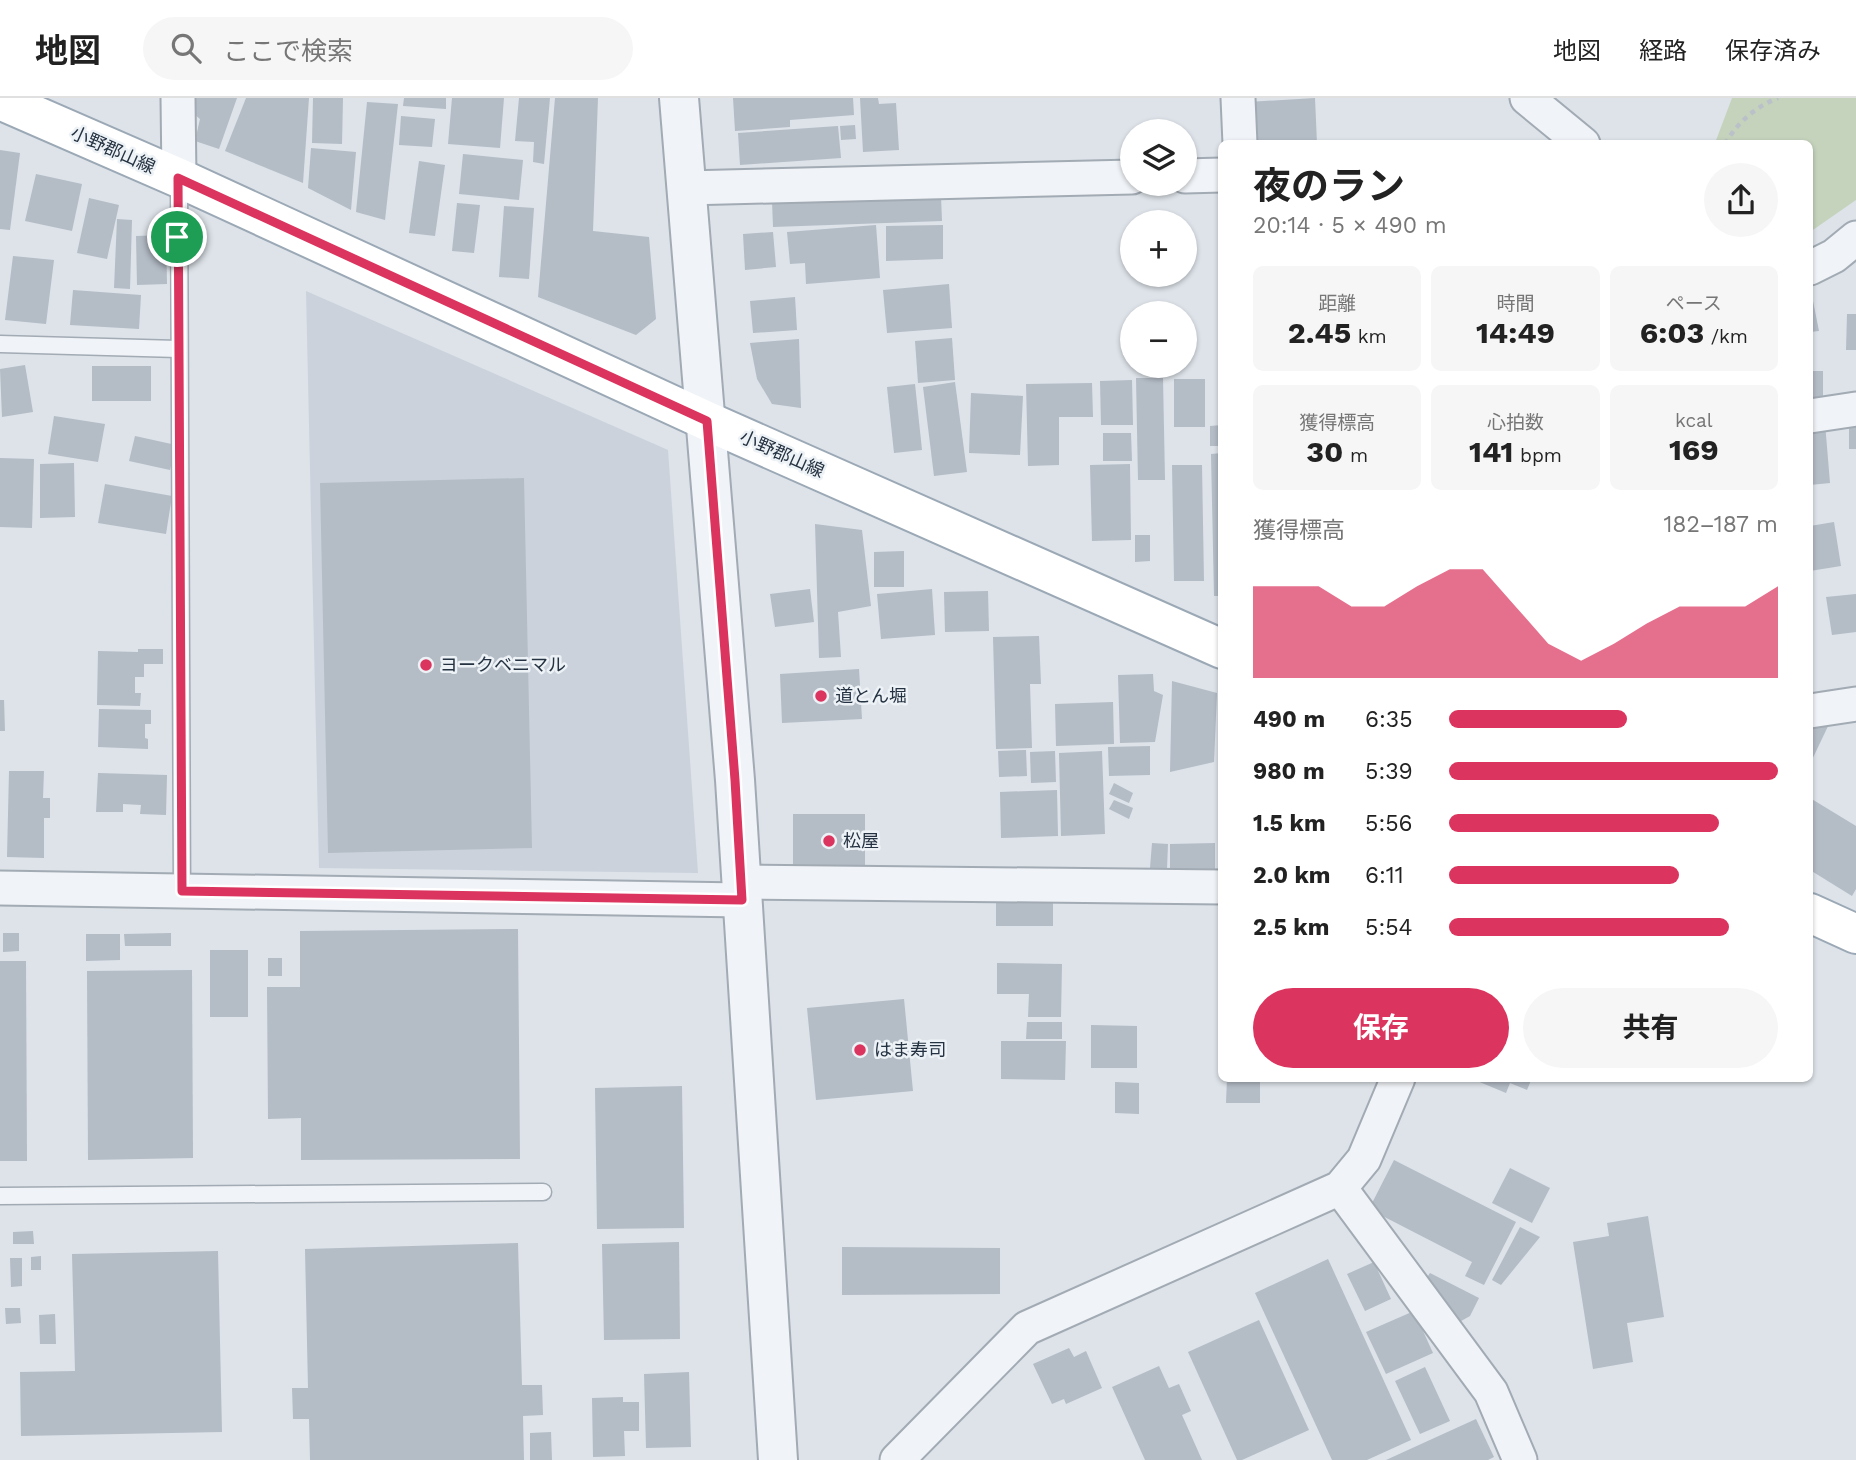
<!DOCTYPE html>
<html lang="ja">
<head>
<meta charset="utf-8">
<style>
  :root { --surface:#fff; --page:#f6f6f6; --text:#222; --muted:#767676; --line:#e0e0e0; --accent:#db345e }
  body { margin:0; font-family:"Work Sans","Noto Sans JP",sans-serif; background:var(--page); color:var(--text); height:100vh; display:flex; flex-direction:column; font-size:26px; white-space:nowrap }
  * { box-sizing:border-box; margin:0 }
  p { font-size:23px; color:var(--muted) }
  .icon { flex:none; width:38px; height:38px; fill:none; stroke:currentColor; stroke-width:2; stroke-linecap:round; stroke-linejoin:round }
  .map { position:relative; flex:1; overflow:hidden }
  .details { position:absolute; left:1218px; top:42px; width:595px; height:942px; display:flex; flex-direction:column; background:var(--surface); border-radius:10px; box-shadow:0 2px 5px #0004 }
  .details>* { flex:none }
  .tools { position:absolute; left:1120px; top:21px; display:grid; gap:14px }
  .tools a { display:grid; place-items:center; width:77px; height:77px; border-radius:50%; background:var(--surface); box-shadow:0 2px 5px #0004; font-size:35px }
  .pin { position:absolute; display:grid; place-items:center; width:60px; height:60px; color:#fff; margin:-30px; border:4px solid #fff; border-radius:50%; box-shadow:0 2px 7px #0007 }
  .round { display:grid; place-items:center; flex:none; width:74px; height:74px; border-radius:37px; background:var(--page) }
  .headline { display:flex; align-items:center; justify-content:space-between; height:119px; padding:0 35px }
  h1 { font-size:38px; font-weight:700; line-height:52px }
  .stats { display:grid; grid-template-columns:repeat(3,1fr); gap:10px; height:119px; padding:7px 35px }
  .stats div { display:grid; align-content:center; border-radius:10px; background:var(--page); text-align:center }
  .stats b { font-size:30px; font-weight:700 }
  .stats small { font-size:19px; font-weight:400 }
  .stats p { font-size:19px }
  .chart { height:196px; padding:14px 35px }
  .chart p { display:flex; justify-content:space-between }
  .chart svg { width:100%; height:126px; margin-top:7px; fill:var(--accent); opacity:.7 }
  .primary-button { display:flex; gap:14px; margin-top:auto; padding:14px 35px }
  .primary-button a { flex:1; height:80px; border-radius:42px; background:var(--accent); color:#fff; font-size:28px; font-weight:700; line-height:80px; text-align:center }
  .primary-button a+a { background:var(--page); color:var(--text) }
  ul { padding:0 35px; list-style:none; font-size:23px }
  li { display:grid; grid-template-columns:112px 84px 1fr; align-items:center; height:52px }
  li i { height:18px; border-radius:9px; background:var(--accent) }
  header { display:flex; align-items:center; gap:42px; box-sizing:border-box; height:98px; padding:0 35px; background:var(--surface); border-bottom:2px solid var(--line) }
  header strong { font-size:33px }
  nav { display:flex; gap:38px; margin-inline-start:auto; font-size:24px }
  .search { width:490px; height:63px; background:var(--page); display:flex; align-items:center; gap:18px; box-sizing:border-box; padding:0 24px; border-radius:38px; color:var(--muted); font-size:26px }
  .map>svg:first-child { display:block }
  .built { fill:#cbd2db }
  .green { fill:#c5d3bd }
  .building { fill:#b4bcc6 }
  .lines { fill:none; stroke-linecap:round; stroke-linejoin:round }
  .service-casing { stroke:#a2aab3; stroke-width:19 }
  .minor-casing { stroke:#a2aab3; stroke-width:37 }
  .tertiary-casing { stroke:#a2aab3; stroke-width:42 }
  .primary-casing { stroke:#9ba8b5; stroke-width:42 }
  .path { stroke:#bbc1c8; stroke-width:4.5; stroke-dasharray:5 5; stroke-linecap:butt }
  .service { stroke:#f0f3f7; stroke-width:16 }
  .minor { stroke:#f0f3f7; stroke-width:33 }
  .tertiary { stroke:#f0f3f7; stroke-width:38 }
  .primary { stroke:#fff; stroke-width:38 }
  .route-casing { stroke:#fff; stroke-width:14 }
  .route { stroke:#db345e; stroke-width:9 }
  .poi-dot { fill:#db345e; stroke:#edf2f6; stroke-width:2.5 }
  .labels { text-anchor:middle; stroke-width:5; stroke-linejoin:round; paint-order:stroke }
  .street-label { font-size:18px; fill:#253241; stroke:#edf2f6 }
  .poi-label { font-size:18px; fill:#253241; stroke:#edf2f6; text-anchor:start }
</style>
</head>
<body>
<header>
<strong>地図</strong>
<div class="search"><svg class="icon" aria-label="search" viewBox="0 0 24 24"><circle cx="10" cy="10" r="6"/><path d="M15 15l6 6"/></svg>ここで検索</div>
<nav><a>地図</a><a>経路</a><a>保存済み</a></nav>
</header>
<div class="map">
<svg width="1856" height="1362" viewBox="0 0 1856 1362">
  <rect width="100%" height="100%" fill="#dde3e9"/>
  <polygon class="built" points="306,193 668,352 698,775 319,770"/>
  <polygon class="green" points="1732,0 1856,0 1856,102 1810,134 1810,46 1715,45"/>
  <g class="building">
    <polygon points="194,0 237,0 219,51 195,43 200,21 194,16"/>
    <polygon points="246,0 309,0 303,85 225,53"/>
    <polygon points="313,0 343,0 342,46 312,45"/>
    <polygon points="404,0 446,0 446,11 403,8"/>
    <polygon points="452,0 504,0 500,50 448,46"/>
    <polygon points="519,0 550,0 544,66 533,64 534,44 515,43"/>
    <polygon points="555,0 598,0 593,133 649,139 656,221 636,237 538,199"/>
    <polygon points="733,0 853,0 854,17 790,22 790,29 735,33"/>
    <polygon points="860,0 878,0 879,6 896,5 899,52 863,54"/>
    <polygon points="1315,0 1317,46 1249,46 1247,4"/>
    <polygon points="367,4 398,6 385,122 356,114"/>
    <polygon points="401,18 435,21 432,49 399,47"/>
    <polygon points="855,27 856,41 841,42 840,28"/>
    <polygon points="838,28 841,60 740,67 738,35"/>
    <polygon points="311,50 356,54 351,112 308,90"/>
    <polygon points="0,52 20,55 10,132 0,131"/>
    <polygon points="463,56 523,62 519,102 459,96"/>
    <polygon points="419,63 445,67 435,138 409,135"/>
    <polygon points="36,76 82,86 72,133 25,123"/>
    <polygon points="941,98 942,123 773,129 772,103"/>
    <polygon points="89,100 119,107 107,161 77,155"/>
    <polygon points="457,105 480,107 474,155 452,153"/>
    <polygon points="504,108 534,110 529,181 499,179"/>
    <polygon points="117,121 132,122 130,191 114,190"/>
    <polygon points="876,127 880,180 806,186 805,165 790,166 787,134"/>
    <polygon points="943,127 943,161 886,163 886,128"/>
    <polygon points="773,134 776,169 745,172 743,136"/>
    <polygon points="166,137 167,186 137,187 136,138"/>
    <polygon points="13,158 54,162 46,226 5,222"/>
    <polygon points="949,186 952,230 887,235 883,192"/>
    <polygon points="73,192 141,197 139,231 70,227"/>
    <polygon points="795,199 797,232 753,235 750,203"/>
    <polygon points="1810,203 1813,203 1819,233 1810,234"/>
    <polygon points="1847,216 1856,216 1856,252 1846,252"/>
    <polygon points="952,240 955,282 918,285 915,243"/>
    <polygon points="799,241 801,310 772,306 757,281 750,245"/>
    <polygon points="25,267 33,314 2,319 0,271"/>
    <rect x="92" y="268" width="59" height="35"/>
    <rect x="1810" y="273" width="13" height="32"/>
    <polygon points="1136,280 1163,280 1165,382 1138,382"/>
    <rect x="1174" y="281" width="31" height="48"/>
    <polygon points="1132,282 1133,327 1101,327 1100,283"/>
    <polygon points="955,284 967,374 934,378 923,289"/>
    <polygon points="1092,285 1093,319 1059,319 1059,367 1028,368 1026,286"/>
    <polygon points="915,286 922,352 894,355 887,289"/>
    <polygon points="971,295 1023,298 1020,357 969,355"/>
    <rect x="1849" y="316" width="7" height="35"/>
    <polygon points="54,318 105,326 98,364 48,356"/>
    <polygon points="1825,325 1830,385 1810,387 1810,326"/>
    <polygon points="1222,327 1222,348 1210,348 1210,328"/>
    <polygon points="1103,335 1131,335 1132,363 1103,363"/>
    <polygon points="135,338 176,347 170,372 129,363"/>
    <polygon points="1222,355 1222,498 1214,498 1211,356"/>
    <polygon points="0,360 34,361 32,430 0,429"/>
    <polygon points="74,365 75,419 40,420 40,366"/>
    <polygon points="1130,366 1131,442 1092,443 1090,367"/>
    <polygon points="1172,367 1202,367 1204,483 1174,483"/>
    <polygon points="524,380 532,750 328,755 320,385"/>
    <polygon points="105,386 172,398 166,436 98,425"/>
    <polygon points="1834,424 1841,468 1810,473 1810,428"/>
    <polygon points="815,426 862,432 871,508 838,514 841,559 819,560"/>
    <polygon points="1135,437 1150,437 1150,463 1135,464"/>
    <polygon points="904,453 904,489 874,489 874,454"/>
    <polygon points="810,491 814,524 775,529 770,496"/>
    <polygon points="932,491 935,537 881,541 877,496"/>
    <polygon points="988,493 989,533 945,534 944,494"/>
    <polygon points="1856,496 1856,534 1832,537 1826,499"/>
    <polygon points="1039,538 1041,586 1030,586 1032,650 996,651 993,539"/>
    <polygon points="138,551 163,551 163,566 144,566 144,579 135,579 135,595 141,595 140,608 97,607 98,553 138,554"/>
    <polygon points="859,571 862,621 782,625 780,576"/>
    <polygon points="1153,576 1154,593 1163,597 1155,644 1120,645 1118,577"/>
    <polygon points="1172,583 1217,595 1214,664 1170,674"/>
    <polygon points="0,602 4,602 5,633 0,633"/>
    <polygon points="1113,604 1114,646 1056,648 1055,606"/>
    <polygon points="99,611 151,612 151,626 145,626 145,640 148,641 148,651 98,649"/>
    <polygon points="1830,624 1810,666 1810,627"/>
    <polygon points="1150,648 1150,677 1109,678 1108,649"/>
    <polygon points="1026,652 1027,678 999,679 998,653"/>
    <polygon points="1055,653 1056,684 1031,685 1030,654"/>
    <polygon points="1102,653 1105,736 1061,738 1059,655"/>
    <polygon points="9,673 44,673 43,700 50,700 50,720 44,720 44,760 7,759"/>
    <polygon points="98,675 167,677 166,717 140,716 141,707 123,706 123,714 96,714"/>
    <polygon points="1114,685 1133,695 1129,705 1109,696"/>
    <polygon points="1057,692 1058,738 1001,740 1000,694"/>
    <polygon points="1810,700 1856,728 1856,791 1852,798 1810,772"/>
    <polygon points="1114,702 1133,710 1129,721 1109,711"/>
    <polygon points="793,716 865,716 865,769 793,770"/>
    <polygon points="1152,745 1168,746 1167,771 1150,770"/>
    <polygon points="1215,745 1215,772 1170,773 1170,746"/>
    <rect x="996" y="798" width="57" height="30"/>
    <polygon points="518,831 520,1061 301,1062 301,1020 268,1021 267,889 300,889 300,833"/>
    <polygon points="3,835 19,835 19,853 3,854"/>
    <polygon points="171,835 171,848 125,848 124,836"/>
    <polygon points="86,836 120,836 120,862 86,863"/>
    <rect x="210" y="852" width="38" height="67"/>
    <rect x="268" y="860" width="14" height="18"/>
    <polygon points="0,863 26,863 27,1063 0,1063"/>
    <polygon points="997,865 1062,866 1061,919 1028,919 1029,896 997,896"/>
    <polygon points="192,872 193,1060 88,1062 87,873"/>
    <polygon points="904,901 913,993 816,1002 807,910"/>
    <polygon points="1027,924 1062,924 1062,941 1026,941"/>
    <polygon points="1091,927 1137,928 1137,970 1091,970"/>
    <polygon points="1001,943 1066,943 1065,982 1001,981"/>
    <polygon points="1227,980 1260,980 1260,1005 1226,1005"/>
    <polygon points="1470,980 1532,980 1527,992 1510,985 1506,995"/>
    <polygon points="1115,984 1139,985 1139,1016 1115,1015"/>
    <polygon points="682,988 684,1130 597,1131 595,990"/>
    <polygon points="1394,1062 1516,1124 1484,1187 1465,1178 1472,1164 1369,1111"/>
    <polygon points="1510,1070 1550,1090 1532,1125 1492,1105"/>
    <polygon points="1648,1118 1664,1219 1627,1225 1633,1264 1593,1271 1573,1144 1609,1138 1607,1125"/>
    <polygon points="1520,1129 1540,1139 1501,1187 1492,1182"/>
    <polygon points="33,1133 34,1146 13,1146 13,1134"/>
    <polygon points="679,1144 680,1241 604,1242 602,1146"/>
    <polygon points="518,1145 522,1287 542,1287 543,1317 523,1318 524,1362 310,1362 309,1321 293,1321 292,1290 308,1290 305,1151"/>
    <polygon points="842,1149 1000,1150 1000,1196 842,1197"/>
    <polygon points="218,1153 222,1334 21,1338 20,1274 75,1273 72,1156"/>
    <polygon points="41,1158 41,1172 31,1172 31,1159"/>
    <polygon points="10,1160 22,1160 22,1188 11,1189"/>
    <polygon points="1328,1161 1411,1342 1367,1362 1332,1362 1255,1195"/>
    <polygon points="1374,1164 1391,1201 1365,1213 1347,1176"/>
    <polygon points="1430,1175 1479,1200 1470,1218 1454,1227 1424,1184"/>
    <polygon points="5,1210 20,1210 21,1225 6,1226"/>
    <polygon points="1414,1213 1433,1255 1386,1276 1366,1234"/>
    <polygon points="55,1216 56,1246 40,1246 39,1217"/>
    <polygon points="1259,1222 1309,1332 1242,1362 1237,1362 1188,1254"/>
    <polygon points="1069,1250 1074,1259 1086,1253 1102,1290 1066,1306 1064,1301 1052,1306 1033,1266"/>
    <polygon points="1159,1268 1169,1290 1179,1286 1191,1313 1182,1317 1202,1362 1145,1362 1112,1289"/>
    <polygon points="1425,1269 1450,1323 1420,1336 1395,1283"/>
    <polygon points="689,1274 691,1349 646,1350 644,1276"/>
    <polygon points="623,1299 623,1304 639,1304 639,1333 624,1333 625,1358 593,1359 592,1300"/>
    <polygon points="1476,1321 1494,1359 1488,1362 1386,1362"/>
    <polygon points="551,1334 552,1362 530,1362 530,1335"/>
  </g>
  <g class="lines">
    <g class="service-casing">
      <g id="service">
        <polyline points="179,80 182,793"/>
        <polyline points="0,246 178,251"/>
        <polyline points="0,1098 543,1094"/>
      </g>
    </g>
    <g class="minor-casing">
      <g id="minor">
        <polyline points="178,0 179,80"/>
        <polyline points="1238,0 1240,46"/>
        <polyline points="1527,0 1583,46"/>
        <polyline points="1185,78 1222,77"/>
        <polyline points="686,90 1132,79"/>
        <polyline points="1810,170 1834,158 1856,140"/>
        <polyline points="1810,318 1856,311"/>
        <polyline points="1810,613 1856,606"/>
        <polyline points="741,784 1222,789"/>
        <polyline points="0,790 742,802"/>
        <polyline points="1340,1090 1491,1294 1520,1362"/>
        <polyline points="897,1362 1027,1230 1340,1090 1364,1061 1398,980"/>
      </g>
    </g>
    <g class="tertiary-casing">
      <polyline id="tertiary" points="679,0 735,682 778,1362"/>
    </g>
    <g class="primary-casing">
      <g id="primary">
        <polyline points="0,2 179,80 707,323 1222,551"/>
        <polyline points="1810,815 1856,836"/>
      </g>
    </g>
    <path class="path" d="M1725,46C1738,24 1755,9 1778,0"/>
    <use href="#service" class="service"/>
    <use href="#minor" class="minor"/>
    <use href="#tertiary" class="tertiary"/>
    <use href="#primary" class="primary"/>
  </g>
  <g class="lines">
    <g class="route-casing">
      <polygon id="route" points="178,80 707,323 735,682 742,802 182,793"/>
    </g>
    <use href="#route" class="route"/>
  </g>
  <g class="poi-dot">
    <circle cx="426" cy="567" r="7"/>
    <circle cx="821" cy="598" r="7"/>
    <circle cx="829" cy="743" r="7"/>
    <circle cx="860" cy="952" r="7"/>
  </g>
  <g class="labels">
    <g class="street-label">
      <text transform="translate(113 52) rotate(24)" y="6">小野郡山線</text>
      <text transform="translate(782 356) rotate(24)" y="6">小野郡山線</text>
    </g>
    <g class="poi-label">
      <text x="440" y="573">ヨークベニマル</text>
      <text x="835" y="604">道とん堀</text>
      <text x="843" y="749">松屋</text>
      <text x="874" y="958">はま寿司</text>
    </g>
  </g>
</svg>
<div class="tools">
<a><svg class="icon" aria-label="layers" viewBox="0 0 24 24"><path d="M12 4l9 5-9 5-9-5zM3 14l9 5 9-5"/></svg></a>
<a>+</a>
<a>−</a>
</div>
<div class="pin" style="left:177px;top:139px;background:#1e9e55"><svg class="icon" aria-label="arrive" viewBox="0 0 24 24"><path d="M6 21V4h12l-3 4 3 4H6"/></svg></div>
<section class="details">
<div class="headline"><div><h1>夜のラン</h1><p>20:14 · 5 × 490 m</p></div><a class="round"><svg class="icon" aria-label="share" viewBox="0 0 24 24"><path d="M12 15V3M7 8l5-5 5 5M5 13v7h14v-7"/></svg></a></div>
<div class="stats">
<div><p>距離</p><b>2.45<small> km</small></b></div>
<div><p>時間</p><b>14:49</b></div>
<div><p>ペース</p><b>6:03<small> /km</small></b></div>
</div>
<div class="stats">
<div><p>獲得標高</p><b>30<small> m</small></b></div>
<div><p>心拍数</p><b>141<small> bpm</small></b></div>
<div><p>kcal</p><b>169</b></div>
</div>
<div class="chart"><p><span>獲得標高</span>182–187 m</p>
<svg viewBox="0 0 160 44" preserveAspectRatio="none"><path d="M0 44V12L10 12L20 12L30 19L40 19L50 12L60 6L70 6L80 19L90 32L100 38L110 32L120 25L130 19L140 19L150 19L160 12V44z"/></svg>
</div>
<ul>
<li><b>490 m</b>6:35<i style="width:54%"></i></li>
<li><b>980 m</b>5:39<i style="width:100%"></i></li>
<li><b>1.5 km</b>5:56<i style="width:82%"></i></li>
<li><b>2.0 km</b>6:11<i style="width:70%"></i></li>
<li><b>2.5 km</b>5:54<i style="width:85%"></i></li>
</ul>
<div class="primary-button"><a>保存</a><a>共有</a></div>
</section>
</div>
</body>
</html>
